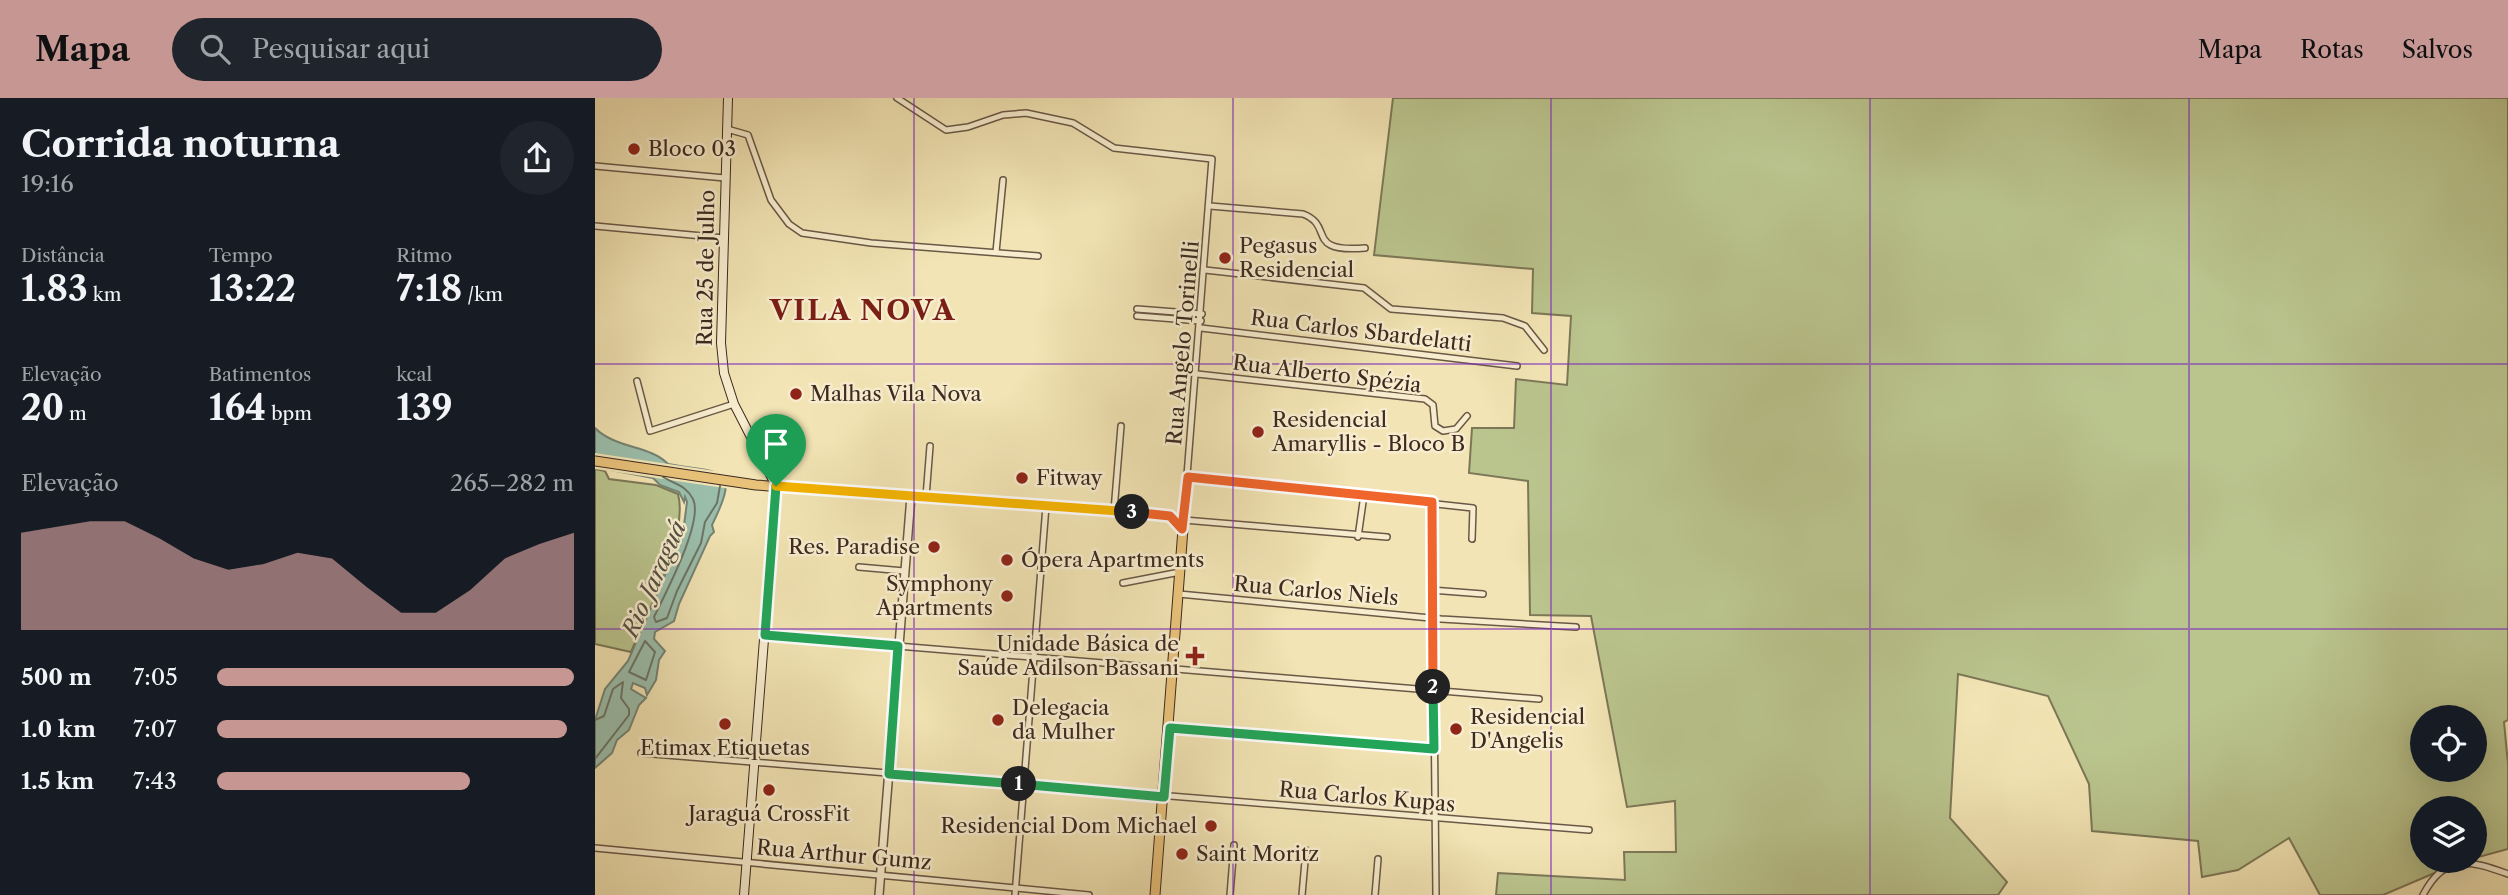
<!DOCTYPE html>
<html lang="pt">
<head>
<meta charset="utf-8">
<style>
  :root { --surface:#171b24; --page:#20242c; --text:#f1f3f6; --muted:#9ea1a6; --accent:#c59692 }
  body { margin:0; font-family:"Libre Caslon Text",serif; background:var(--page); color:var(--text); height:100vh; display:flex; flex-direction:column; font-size:26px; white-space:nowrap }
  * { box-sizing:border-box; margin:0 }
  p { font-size:23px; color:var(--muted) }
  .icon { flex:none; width:38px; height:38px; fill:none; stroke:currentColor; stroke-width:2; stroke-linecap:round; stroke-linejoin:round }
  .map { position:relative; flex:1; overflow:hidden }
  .drawer { display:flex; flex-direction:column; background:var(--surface); width:595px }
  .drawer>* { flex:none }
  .tools { position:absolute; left:1815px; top:607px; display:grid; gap:14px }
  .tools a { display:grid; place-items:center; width:77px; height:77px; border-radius:50%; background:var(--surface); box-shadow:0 7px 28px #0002; font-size:35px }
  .pin { position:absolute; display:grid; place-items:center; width:60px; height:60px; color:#fff; margin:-72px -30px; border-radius:50% 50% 50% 0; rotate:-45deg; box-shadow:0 0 7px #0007 }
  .pin .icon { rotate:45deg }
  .km { position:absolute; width:35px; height:35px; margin:-18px; border-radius:50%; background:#222; color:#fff; font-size:19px; line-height:35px; text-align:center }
  .round { display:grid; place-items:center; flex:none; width:74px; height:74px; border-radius:37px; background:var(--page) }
  .headline { display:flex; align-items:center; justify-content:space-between; height:119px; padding:0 21px }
  h1 { font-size:38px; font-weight:700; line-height:52px }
  .figures { display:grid; grid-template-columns:repeat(3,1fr); gap:10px; height:119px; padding:7px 21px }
  .figures div { display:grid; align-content:center }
  .figures b { font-size:35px; font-weight:700 }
  .figures small { font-size:19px; font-weight:400 }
  .figures p { font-size:19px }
  .chart { height:196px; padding:14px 21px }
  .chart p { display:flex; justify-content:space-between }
  .chart svg { width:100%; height:126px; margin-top:7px; fill:var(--accent); opacity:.7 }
  ul { padding:0 21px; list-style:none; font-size:23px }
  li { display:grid; grid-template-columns:112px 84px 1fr; align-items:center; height:52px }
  li i { height:18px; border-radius:9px; background:var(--accent) }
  header { display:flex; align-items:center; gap:42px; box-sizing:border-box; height:98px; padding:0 35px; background:var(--accent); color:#111 }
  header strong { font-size:33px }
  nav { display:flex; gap:38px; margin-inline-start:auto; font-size:24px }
  .search { width:490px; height:63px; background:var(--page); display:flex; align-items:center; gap:18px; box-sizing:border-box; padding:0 24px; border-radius:38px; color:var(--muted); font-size:26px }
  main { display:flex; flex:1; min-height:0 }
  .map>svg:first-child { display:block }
  .green { fill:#bac48d; stroke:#7c7757; stroke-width:2; fill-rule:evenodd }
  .water { fill:#9bbfac; stroke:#758374; stroke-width:2 }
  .pier { fill:#f2e4b4 }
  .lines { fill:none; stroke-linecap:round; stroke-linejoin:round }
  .shore { stroke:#6c7466; stroke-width:2 }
  .minor-casing { stroke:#6a5846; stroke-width:8 }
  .tertiary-casing { stroke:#6a5846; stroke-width:10 }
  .secondary-casing { stroke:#3d2a21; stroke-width:10 }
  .primary-casing { stroke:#3d2a21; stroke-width:11 }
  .minor { stroke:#f7edce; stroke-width:5 }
  .tertiary { stroke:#f7edce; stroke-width:7 }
  .secondary { stroke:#f7edce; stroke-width:8 }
  .primary { stroke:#e9c27a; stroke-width:9 }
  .split-1-casing { stroke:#fff; stroke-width:14 }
  .split-2-casing { stroke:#fff; stroke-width:14 }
  .split-3-casing { stroke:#fff; stroke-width:14 }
  .split-4-casing { stroke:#fff; stroke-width:14 }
  .split-1 { stroke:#22a559; stroke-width:9 }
  .split-2 { stroke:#22a559; stroke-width:9 }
  .split-3 { stroke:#f0652b; stroke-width:9 }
  .split-4 { stroke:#f5b400; stroke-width:9 }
  .grid { fill:none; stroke:#7b2cbf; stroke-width:2; stroke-opacity:0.55 }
  .poi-dot { fill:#8f2418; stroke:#f7edce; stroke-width:2.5 }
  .labels { text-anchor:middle; stroke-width:5; stroke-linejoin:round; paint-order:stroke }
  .poi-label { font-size:21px; fill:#3d2a21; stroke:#f7edce; text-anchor:start }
  .street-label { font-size:21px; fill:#3d2a21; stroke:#f7edce }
  .water-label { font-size:23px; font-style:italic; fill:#544f44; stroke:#f7edce }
  .district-label { font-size:28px; font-weight:bold; letter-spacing:2px; fill:#7a1f14; stroke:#f7edce }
</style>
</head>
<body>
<header>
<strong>Mapa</strong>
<div class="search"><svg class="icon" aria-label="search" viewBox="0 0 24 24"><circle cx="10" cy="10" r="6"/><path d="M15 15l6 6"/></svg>Pesquisar aqui</div>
<nav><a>Mapa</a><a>Rotas</a><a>Salvos</a></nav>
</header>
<main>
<section class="drawer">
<div class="headline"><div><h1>Corrida noturna</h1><p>19:16</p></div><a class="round"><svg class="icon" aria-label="share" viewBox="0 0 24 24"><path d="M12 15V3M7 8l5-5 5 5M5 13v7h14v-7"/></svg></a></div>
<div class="figures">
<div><p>Distância</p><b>1.83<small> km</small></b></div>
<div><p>Tempo</p><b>13:22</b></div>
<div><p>Ritmo</p><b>7:18<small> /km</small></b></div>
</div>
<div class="figures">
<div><p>Elevação</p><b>20<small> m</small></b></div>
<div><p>Batimentos</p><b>164<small> bpm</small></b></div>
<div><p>kcal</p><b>139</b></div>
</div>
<div class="chart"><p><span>Elevação</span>265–282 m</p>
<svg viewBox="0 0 160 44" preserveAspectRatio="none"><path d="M0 44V10L10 8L20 6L30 6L40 12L50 19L60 23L70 21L80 17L90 19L100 29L110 38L120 38L130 30L140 19L150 14L160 10V44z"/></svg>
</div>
<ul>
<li><b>500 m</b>7:05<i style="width:100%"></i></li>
<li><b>1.0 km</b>7:07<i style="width:98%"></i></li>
<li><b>1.5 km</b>7:43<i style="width:71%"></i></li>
</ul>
</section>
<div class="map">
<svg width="1913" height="797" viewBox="0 0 1913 797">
  <rect width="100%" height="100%" fill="#f2e4b4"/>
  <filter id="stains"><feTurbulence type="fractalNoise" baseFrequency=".00286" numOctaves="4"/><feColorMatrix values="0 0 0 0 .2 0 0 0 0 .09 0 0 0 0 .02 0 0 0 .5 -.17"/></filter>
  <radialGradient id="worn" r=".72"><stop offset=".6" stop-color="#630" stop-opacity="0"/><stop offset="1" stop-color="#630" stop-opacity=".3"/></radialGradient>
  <g class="green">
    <path d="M798,0H1913V622L1909,624L1913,666V751L1880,760V710H1827V763H1868L1788,797H1725L1694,740L1643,772L1607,779L1603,743L1497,733L1494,686L1453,598L1363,576L1355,720L1412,784L1403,797H901L903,775L1030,782L1029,754H1081L1080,703L1032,709L996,518L935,517L933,383L874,375L877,330H919L921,281L972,287L976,218L937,215L938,171L779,157ZM1827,620H1880V672H1827Z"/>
    <path d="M0,371L10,373L14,381L61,387L83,396C94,436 52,516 36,554L0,546Z"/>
  </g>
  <path class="water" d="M0,330C21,351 55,347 73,366C126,376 147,366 117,427L119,434L115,438L84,506L79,523L60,534L59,541L70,553L64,562L61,582L52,597L50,590L38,585L36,591L51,600L44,607L34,632L22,642L17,655L0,670V622L10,591L33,563L88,435L92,404L90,399L89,404L84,394L65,387L58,380L0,369Z"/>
  <polygon class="pier" points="0,355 127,374 134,380 136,391 0,371"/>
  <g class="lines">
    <g class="shore">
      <path d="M68,379C79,386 91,387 98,401C109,423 70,496 59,519L61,524L72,520L82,493L106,445L110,424L122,405L125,388"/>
      <polygon points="50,543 60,554 51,582 34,574"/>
      <polyline points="0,622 9,618 18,591 28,584 26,600 34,611 34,617 0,661"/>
    </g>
    <g class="minor-casing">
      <g id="minor">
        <polyline points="302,0 351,32 373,29 408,17 431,15 478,25 519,50 617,61 588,428"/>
        <polyline points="132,31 153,37 176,102 194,126 207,135 276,145 443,158"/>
        <polyline points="0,68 130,80"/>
        <path d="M615,108L708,116C740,128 709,155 770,150"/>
        <polyline points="0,128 129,140"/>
        <polyline points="401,154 408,82"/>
        <polyline points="610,172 769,190 796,211 908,220 930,228 949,252"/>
        <polyline points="542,211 607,216"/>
        <polyline points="542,218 606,223"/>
        <polyline points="606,230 922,268"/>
        <polyline points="602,276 830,301 838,307 840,328 848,333 861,331 872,318"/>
        <polyline points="42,283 55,333 139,306"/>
        <polyline points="593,379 878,410 877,441"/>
        <polyline points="331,399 335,348"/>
        <polyline points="837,404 841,797"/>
        <polyline points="519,413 526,328"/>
        <polyline points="589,422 792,439"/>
        <polyline points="763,439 769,397"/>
        <polyline points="264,469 309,473"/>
        <polyline points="528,485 585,474"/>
        <polyline points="836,492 888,496"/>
        <polyline points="584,496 846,521 981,529"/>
        <polyline points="170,537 944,601"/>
        <polyline points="575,630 839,651"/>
        <polyline points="46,655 994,732"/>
        <polyline points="0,750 494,797"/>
        <polyline points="420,797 451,408"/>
        <polyline points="635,797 639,747"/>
        <polyline points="707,797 711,752"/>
        <polyline points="780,797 783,761"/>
        <path d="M1828,797C1850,755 1874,762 1913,776"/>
      </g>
    </g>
    <g class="tertiary-casing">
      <polyline id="tertiary" points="284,797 316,398"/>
    </g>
    <g class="secondary-casing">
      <polyline id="secondary" points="133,0 126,245 129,275 139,306 181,388 149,797"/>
    </g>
    <g class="primary-casing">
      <polyline id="primary" points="0,363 161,387 571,417 582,422 588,431 560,797"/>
    </g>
    <use href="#minor" class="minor"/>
    <use href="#tertiary" class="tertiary"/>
    <use href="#secondary" class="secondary"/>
    <use href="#primary" class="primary"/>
  </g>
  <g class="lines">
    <g class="split-1-casing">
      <polyline id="split-1" points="181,388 170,537 303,548 294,676 424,686"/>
    </g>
    <g class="split-2-casing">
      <polyline id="split-2" points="424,686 569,699 575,630 839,651 838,589"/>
    </g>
    <g class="split-3-casing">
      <polyline id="split-3" points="537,414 575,418 587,431 593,379 837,404 838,589"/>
    </g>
    <g class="split-4-casing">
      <polyline id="split-4" points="181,388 537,414"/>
    </g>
    <use href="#split-1" class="split-1"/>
    <use href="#split-2" class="split-2"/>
    <use href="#split-3" class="split-3"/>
    <use href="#split-4" class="split-4"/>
  </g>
  <path class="grid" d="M319,0V797M638,0V797M956,0V797M1275,0V797M1594,0V797M0,266H1913M0,531H1913"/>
  <g class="poi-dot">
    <circle cx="39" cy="51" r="7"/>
    <circle cx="630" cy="160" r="7"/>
    <circle cx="201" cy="296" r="7"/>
    <circle cx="663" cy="334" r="7"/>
    <circle cx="427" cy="380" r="7"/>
    <circle cx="339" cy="449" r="7"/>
    <circle cx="412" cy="462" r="7"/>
    <circle cx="412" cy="498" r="7"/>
    <path d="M596.5 547.5h7v7h7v7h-7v7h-7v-7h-7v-7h7z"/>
    <circle cx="403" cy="622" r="7"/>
    <circle cx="130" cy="626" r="7"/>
    <circle cx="861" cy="631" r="7"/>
    <circle cx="174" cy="692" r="7"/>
    <circle cx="616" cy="728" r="7"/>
    <circle cx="587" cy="756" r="7"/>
  </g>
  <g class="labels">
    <g class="poi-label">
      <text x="53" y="58">Bloco 03</text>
      <text x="644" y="155">Pegasus<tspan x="644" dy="24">Residencial</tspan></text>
      <text x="215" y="303">Malhas Vila Nova</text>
      <text x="677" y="329">Residencial<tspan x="677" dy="24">Amaryllis - Bloco B</tspan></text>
      <text x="441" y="387">Fitway</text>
      <text x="325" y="456" text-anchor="end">Res. Paradise</text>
      <text x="426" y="469">Ópera Apartments</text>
      <text x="398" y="493" text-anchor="end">Symphony<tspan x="398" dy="24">Apartments</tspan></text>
      <text x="584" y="553" text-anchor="end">Unidade Básica de<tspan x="584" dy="24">Saúde Adilson Bassani</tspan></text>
      <text x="417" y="617">Delegacia<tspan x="417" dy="24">da Mulher</tspan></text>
      <text x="875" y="626">Residencial<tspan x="875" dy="24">D'Angelis</tspan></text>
      <text x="130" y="657" text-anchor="middle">Etimax Etiquetas</text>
      <text x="174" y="723" text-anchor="middle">Jaraguá CrossFit</text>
      <text x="602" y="735" text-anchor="end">Residencial Dom Michael</text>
      <text x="601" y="763">Saint Moritz</text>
    </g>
    <g class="street-label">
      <text transform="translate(111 170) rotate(-89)" y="7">Rua 25 de Julho</text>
      <text transform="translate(766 233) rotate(7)" y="7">Rua Carlos Sbardelatti</text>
      <text transform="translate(588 245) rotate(-85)" y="7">Rua Angelo Torinelli</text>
      <text transform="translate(732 276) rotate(7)" y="7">Rua Alberto Spézia</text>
      <text transform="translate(721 493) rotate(5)" y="7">Rua Carlos Niels</text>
      <text transform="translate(772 699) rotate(5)" y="7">Rua Carlos Kupas</text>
      <text transform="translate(249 757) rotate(5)" y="7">Rua Arthur Gumz</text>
    </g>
    <g class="water-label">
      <text transform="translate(59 481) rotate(-66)" y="8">Rio Jaraguá</text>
    </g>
    <g class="district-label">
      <text x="268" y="222">VILA NOVA</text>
    </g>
  </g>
  <rect width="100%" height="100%" filter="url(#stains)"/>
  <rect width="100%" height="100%" fill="url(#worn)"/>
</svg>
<div class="tools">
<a><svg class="icon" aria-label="locate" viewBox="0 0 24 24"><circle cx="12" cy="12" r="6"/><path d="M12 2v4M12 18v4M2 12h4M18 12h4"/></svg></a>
<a><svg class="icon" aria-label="layers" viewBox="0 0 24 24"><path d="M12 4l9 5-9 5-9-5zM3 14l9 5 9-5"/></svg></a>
</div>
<div class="pin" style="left:181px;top:388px;background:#1e9e55"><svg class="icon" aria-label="arrive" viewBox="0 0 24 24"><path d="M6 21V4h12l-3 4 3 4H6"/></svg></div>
<b class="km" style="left:424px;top:686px">1</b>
<b class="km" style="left:838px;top:589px">2</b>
<b class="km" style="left:537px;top:414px">3</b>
</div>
</main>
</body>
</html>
